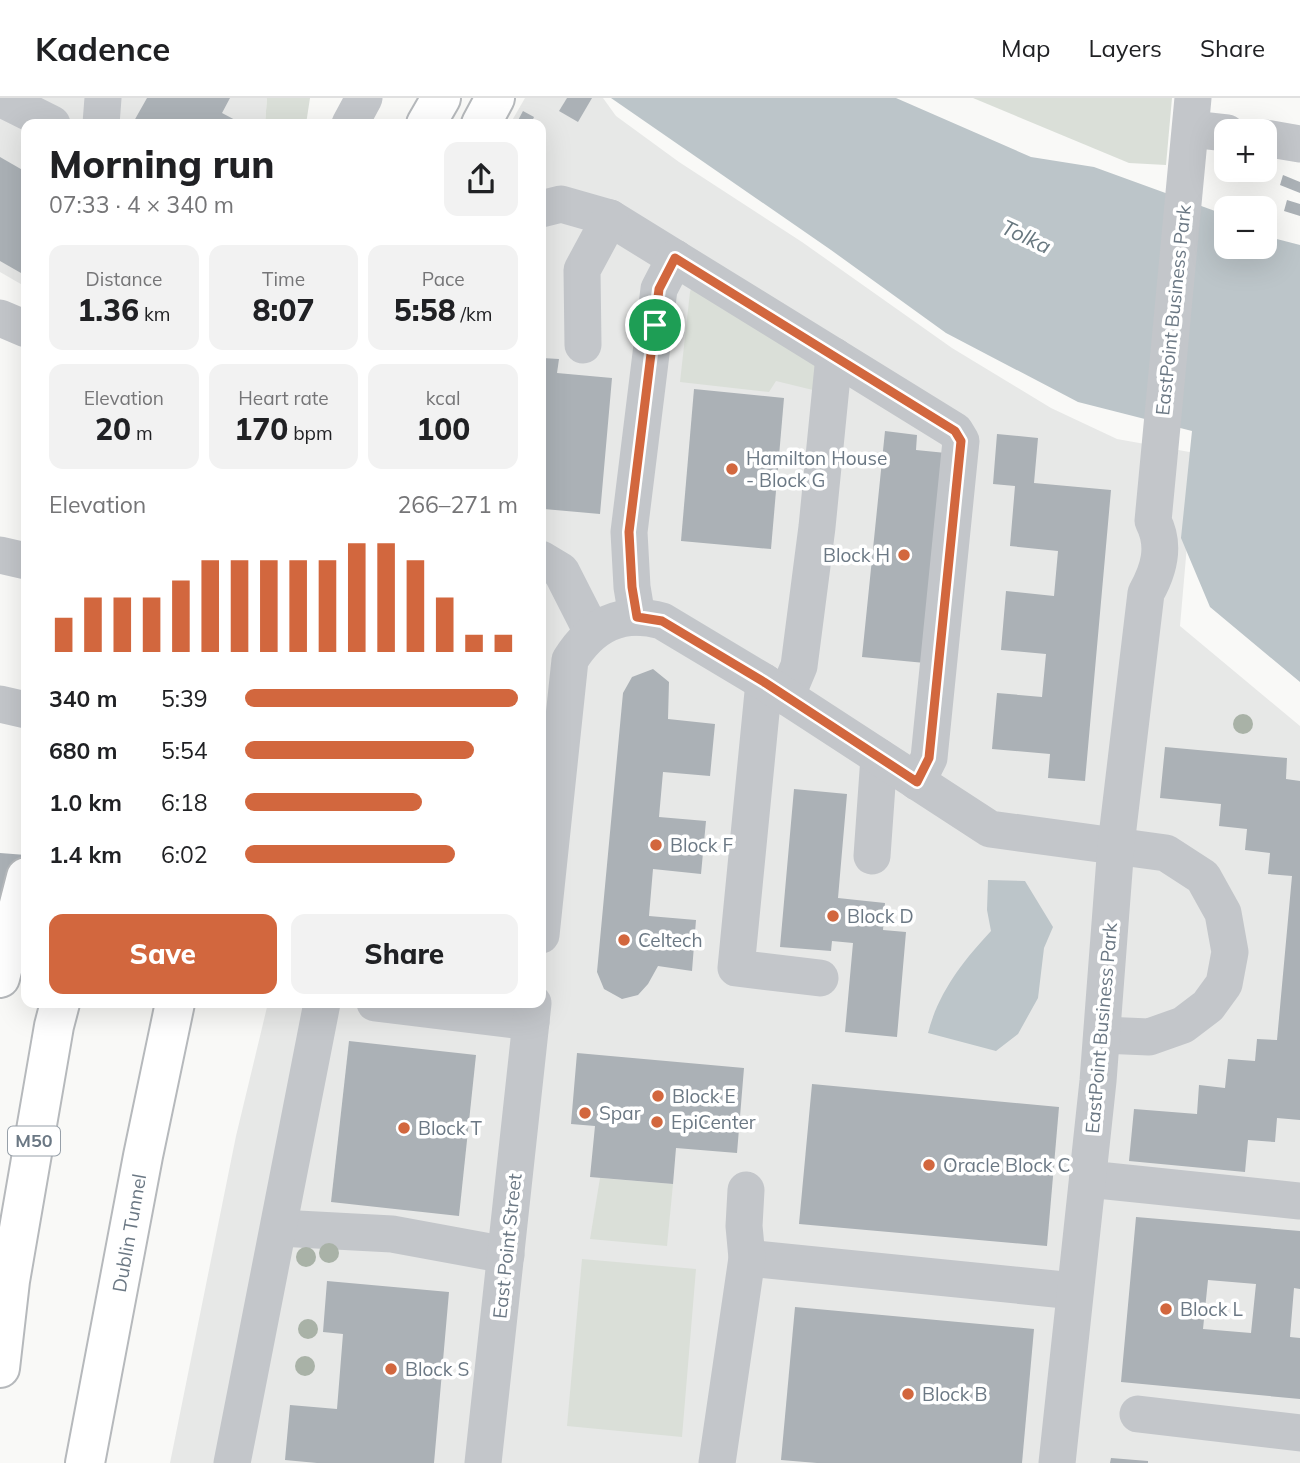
<!DOCTYPE html>
<html lang="en">
<head>
<meta charset="utf-8">
<style>
  :root { --surface:#fff; --page:#f2f2f2; --text:#202124; --muted:#757577; --line:#e0e0e0; --accent:#d2673e }
  body { margin:0; font-family:Mulish,sans-serif; background:var(--page); color:var(--text); height:100vh; display:flex; flex-direction:column; font-size:26px; white-space:nowrap }
  * { box-sizing:border-box; margin:0 }
  p { font-size:23px; color:var(--muted) }
  .icon { flex:none; width:38px; height:38px; fill:none; stroke:currentColor; stroke-width:2; stroke-linecap:round; stroke-linejoin:round }
  .map { position:relative; flex:1; overflow:hidden }
  .side { position:absolute; left:21px; top:21px; width:525px; height:889px; display:flex; flex-direction:column; background:var(--surface); border-radius:14px; box-shadow:0 7px 28px #0002 }
  .side>* { flex:none }
  .fabs { position:absolute; left:1214px; top:21px; display:grid; gap:14px }
  .fabs a { display:grid; place-items:center; width:63px; height:63px; border-radius:14px; background:var(--surface); box-shadow:0 7px 28px #0002; font-size:35px }
  .pin { position:absolute; display:grid; place-items:center; width:60px; height:60px; color:#fff; margin:-30px; border:4px solid #fff; border-radius:50%; box-shadow:0 2px 7px #0007 }
  .round { display:grid; place-items:center; flex:none; width:74px; height:74px; border-radius:14px; background:var(--page) }
  .headline { display:flex; align-items:center; justify-content:space-between; height:119px; padding:0 28px }
  h1 { font-size:38px; font-weight:800; line-height:52px }
  .metrics { display:grid; grid-template-columns:repeat(3,1fr); gap:10px; height:119px; padding:7px 28px }
  .metrics div { display:grid; align-content:center; border-radius:14px; background:var(--page); text-align:center }
  .metrics b { font-size:30px; font-weight:800 }
  .metrics small { font-size:19px; font-weight:400 }
  .metrics p { font-size:19px }
  .chart { height:196px; padding:14px 28px }
  .chart p { display:flex; justify-content:space-between }
  .chart svg { width:100%; height:126px; margin-top:7px; stroke:var(--accent); stroke-width:6 }
  .cta { display:flex; gap:14px; margin-top:auto; padding:14px 28px }
  .cta a { flex:1; height:80px; border-radius:14px; background:var(--accent); color:#fff; font-size:28px; font-weight:800; line-height:80px; text-align:center }
  .cta a+a { background:var(--page); color:var(--text) }
  ul { padding:0 28px; list-style:none; font-size:23px }
  li { display:grid; grid-template-columns:112px 84px 1fr; align-items:center; height:52px }
  li i { height:18px; border-radius:9px; background:var(--accent) }
  header { display:flex; align-items:center; gap:42px; box-sizing:border-box; height:98px; padding:0 35px; background:var(--surface); border-bottom:2px solid var(--line) }
  header strong { font-size:33px }
  nav { display:flex; gap:38px; margin-inline-start:auto; font-size:24px }
  .map>svg:first-child { display:block }
  .built { fill:#e7e8e7 }
  .green { fill:#dadfd8 }
  .water { fill:#bcc5c9 }
  .building { fill:#abb1b6; fill-rule:evenodd }
  .lines { fill:none; stroke-linecap:round; stroke-linejoin:round }
  .highway-casing { stroke:#b6b9bc; stroke-width:42 }
  .minor { stroke:#c3c6ca; stroke-width:37 }
  .highway { stroke:#fff; stroke-width:38 }
  .tree { fill:#a9b2a7 }
  .route-casing { stroke:#fff; stroke-width:14 }
  .route { stroke:#d2673e; stroke-width:9 }
  .poi-dot { fill:#d2673e; stroke:#fff; stroke-width:2.5 }
  .labels { text-anchor:middle; stroke-width:7; stroke-linejoin:round; paint-order:stroke }
  .shield { fill:#fff; stroke:#97a0a9; stroke-width:2 }
  .shield-label { font-size:18px; font-weight:bold; fill:#6b7884 }
  .street-label { font-size:19px; fill:#6b7884; stroke:#fff }
  .poi-label { font-size:19px; fill:#6b7884; stroke:#fff; text-anchor:start }
  .water-label { font-size:21px; font-style:italic; fill:#67777f; stroke:#fff }
</style>
</head>
<body>
<header>
<strong>Kadence</strong>
<nav><a>Map</a><a>Layers</a><a>Share</a></nav>
</header>
<div class="map">
<svg width="1300" height="1365" viewBox="0 0 1300 1365">
  <rect width="100%" height="100%" fill="#f9f9f7"/>
  <g class="built">
    <polygon points="0,0 267,0 265,26 26,26 26,189 0,174"/>
    <polygon points="525,0 603,0 616,18 679,64 802,144 952,250 1051,310 1117,341 1195,355 1180,528 1300,628 1300,1365 170,1365 236,1038 268,905 541,905 541,26 510,26"/>
  </g>
  <g class="green">
    <polygon points="267,0 310,0 306,26 265,26"/>
    <polygon points="973,0 1172,0 1166,67 1129,65"/>
    <polygon points="694,183 827,262 817,293 776,283 769,294 680,284 690,194"/>
    <polygon points="600,1080 673,1086 667,1148 590,1141"/>
    <polygon points="582,1161 696,1171 682,1339 567,1328"/>
  </g>
  <g class="water">
    <polygon points="611,0 896,0 1031,59 1094,69 1215,113 1227,120 1227,149 1265,149 1265,138 1300,147 1300,584 1210,509 1181,440 1192,333 1078,304 946,235 831,152"/>
    <path d="M988,782L1025,783L1053,829L1044,850L1038,900L1018,936L996,953L928,935C938,895 963,863 991,833L987,812Z"/>
  </g>
  <g class="building">
    <polygon points="147,0 230,0 222,15 239,24 238,26 139,26 134,23"/>
    <polygon points="567,0 592,0 578,24 559,13"/>
    <polygon points="523,13 534,19 531,26 516,26"/>
    <polygon points="0,59 26,74 26,166 21,175 0,163"/>
    <polygon points="1283,77 1300,84 1300,95 1280,87"/>
    <polygon points="1287,102 1300,106 1300,118 1284,113"/>
    <polygon points="542,260 559,261 557,275 612,280 600,416 544,411 543,431"/>
    <polygon points="694,291 784,300 771,451 681,443"/>
    <polygon points="885,333 917,337 916,352 946,355 925,565 862,559"/>
    <polygon points="997,336 1038,340 1034,385 1111,392 1085,683 1048,680 1050,656 992,651 997,595 1042,599 1046,556 1001,552 1006,493 1054,498 1058,453 1010,448 1015,388 993,386"/>
    <polygon points="653,571 669,584 668,621 715,626 710,678 663,674 659,719 706,723 701,776 653,771 649,818 696,822 692,873 658,868 648,886 638,897 622,901 604,891 597,874 623,595 632,579"/>
    <polygon points="1165,649 1287,660 1286,681 1300,683 1300,1022 1277,1020 1275,1044 1248,1042 1245,1074 1129,1063 1134,1011 1197,1016 1199,987 1225,990 1228,961 1255,963 1257,941 1277,942 1292,778 1268,776 1270,755 1245,752 1247,731 1219,728 1221,706 1160,700"/>
    <polygon points="794,691 847,696 838,800 885,805 883,832 906,834 897,939 845,934 853,845 832,843 831,853 780,849"/>
    <polygon points="0,755 26,757 26,815 0,805"/>
    <polygon points="349,943 476,957 459,1118 331,1104"/>
    <polygon points="577,955 744,970 737,1055 676,1050 673,1086 590,1079 595,1028 571,1026"/>
    <polygon points="812,986 1059,1009 1047,1148 799,1126"/>
    <path d="M1136,1119L1300,1133V1191L1294,1190L1290,1239L1300,1240V1301L1121,1284ZM1208,1182L1256,1186L1251,1235L1203,1231Z"/>
    <polygon points="327,1183 449,1194 434,1365 317,1365 285,1362 290,1307 337,1311 343,1236 323,1234"/>
    <polygon points="795,1209 1034,1231 1022,1365 817,1365 781,1362"/>
    <polygon points="1111,1360 1148,1363 1148,1365 1110,1365"/>
  </g>
  <g class="lines">
    <g class="highway-casing">
      <g id="highway">
        <polyline points="426,26 441,0"/>
        <polyline points="481,26 495,0"/>
        <polyline points="0,880 26,779"/>
        <polyline points="0,1270 10,1183 54,928 60,905"/>
        <polyline points="85,1365 143,1058 175,905"/>
      </g>
    </g>
    <g class="minor">
      <polyline points="0,0 52,26"/>
      <polyline points="101,26 103,0"/>
      <polyline points="350,26 364,0"/>
      <polyline points="1191,31 1227,35"/>
      <polyline points="1265,40 1300,46"/>
      <polyline points="541,111 561,106 610,120 955,333 961,343 929,660 917,684"/>
      <polyline points="0,220 26,231"/>
      <polyline points="583,247 582,172 610,120"/>
      <polyline points="0,457 26,463"/>
      <polyline points="541,461 561,473 592,534"/>
      <polyline points="637,519 632,489 629,434 659,191 675,160"/>
      <polyline points="764,584 736,870 820,880"/>
      <polyline points="786,599 799,568 817,429 834,258"/>
      <polyline points="0,606 26,612"/>
      <polyline points="872,758 879,659"/>
      <path d="M541,837L570,562C591,528 621,511 662,523L764,584L990,731L1166,755L1203,779L1223,815L1230,854L1224,886L1208,908L1183,927L1149,939L1102,937"/>
      <polyline points="375,905 531,924"/>
      <polyline points="1088,1081 1300,1103"/>
      <polyline points="279,1130 392,1136 506,1157"/>
      <polyline points="747,1160 1075,1193"/>
      <polyline points="1138,1316 1300,1335"/>
      <polyline points="232,1365 322,905"/>
      <polyline points="483,1365 533,905"/>
      <polyline points="717,1365 747,1160 744,1128 746,1092"/>
      <path d="M1057,1365L1098,983L1116,747L1146,495C1159,472 1166,448 1153,423L1193,0"/>
    </g>
    <use href="#highway" class="highway"/>
  </g>
  <g class="tree">
    <circle cx="1243" cy="626" r="10"/>
    <circle cx="329" cy="1155" r="10"/>
    <circle cx="306" cy="1159" r="10"/>
    <circle cx="308" cy="1231" r="10"/>
    <circle cx="305" cy="1268" r="10"/>
  </g>
  <g class="lines">
    <g class="route-casing">
      <polygon id="route" points="675,160 955,333 961,343 929,660 917,684 764,584 662,523 637,519 632,489 629,434 659,191"/>
    </g>
    <use href="#route" class="route"/>
  </g>
  <g class="poi-dot">
    <circle cx="732" cy="371" r="7"/>
    <circle cx="904" cy="457" r="7"/>
    <circle cx="656" cy="747" r="7"/>
    <circle cx="833" cy="818" r="7"/>
    <circle cx="624" cy="842" r="7"/>
    <circle cx="658" cy="998" r="7"/>
    <circle cx="585" cy="1015" r="7"/>
    <circle cx="657" cy="1024" r="7"/>
    <circle cx="404" cy="1030" r="7"/>
    <circle cx="929" cy="1067" r="7"/>
    <circle cx="1166" cy="1211" r="7"/>
    <circle cx="391" cy="1271" r="7"/>
    <circle cx="908" cy="1296" r="7"/>
  </g>
  <g class="labels">
    <rect class="shield" x="8" y="1028.5" width="52" height="29" rx="5"/>
    <g class="shield-label">
      <text x="34" y="1049">M50</text>
    </g>
    <g class="street-label">
      <text transform="translate(1173 212) rotate(-84)" y="7">EastPoint Business Park</text>
      <text transform="translate(1101 930) rotate(-85)" y="7">EastPoint Business Park</text>
      <text transform="translate(129 1135) rotate(-80)" y="7">Dublin Tunnel</text>
      <text transform="translate(507 1148) rotate(-84)" y="7">East Point Street</text>
    </g>
    <g class="poi-label">
      <text x="746" y="367">Hamilton House<tspan x="746" dy="22">- Block G</tspan></text>
      <text x="890" y="464" text-anchor="end">Block H</text>
      <text x="670" y="754">Block F</text>
      <text x="847" y="825">Block D</text>
      <text x="638" y="849">Celtech</text>
      <text x="672" y="1005">Block E</text>
      <text x="599" y="1022">Spar</text>
      <text x="671" y="1031">EpiCenter</text>
      <text x="418" y="1037">Block T</text>
      <text x="943" y="1074">Oracle Block C</text>
      <text x="1180" y="1218">Block L</text>
      <text x="405" y="1278">Block S</text>
      <text x="922" y="1303">Block B</text>
    </g>
    <g class="water-label">
      <text transform="translate(1026 139) rotate(25)" y="7">Tolka</text>
    </g>
  </g>
</svg>
<div class="fabs">
<a>+</a>
<a>−</a>
</div>
<div class="pin" style="left:655px;top:227px;background:#1e9e55"><svg class="icon" aria-label="arrive" viewBox="0 0 24 24"><path d="M6 21V4h12l-3 4 3 4H6"/></svg></div>
<section class="side">
<div class="headline"><div><h1>Morning run</h1><p>07:33 · 4 × 340 m</p></div><a class="round"><svg class="icon" aria-label="share" viewBox="0 0 24 24"><path d="M12 15V3M7 8l5-5 5 5M5 13v7h14v-7"/></svg></a></div>
<div class="metrics">
<div><p>Distance</p><b>1.36<small> km</small></b></div>
<div><p>Time</p><b>8:07</b></div>
<div><p>Pace</p><b>5:58<small> /km</small></b></div>
</div>
<div class="metrics">
<div><p>Elevation</p><b>20<small> m</small></b></div>
<div><p>Heart rate</p><b>170<small> bpm</small></b></div>
<div><p>kcal</p><b>100</b></div>
</div>
<div class="chart"><p><span>Elevation</span>266–271 m</p>
<svg viewBox="0 0 160 44" preserveAspectRatio="none"><path d="M5 44V32M15 44V25M25 44V25M35 44V25M45 44V19M55 44V12M65 44V12M75 44V12M85 44V12M95 44V12M105 44V6M115 44V6M125 44V12M135 44V25M145 44V38M155 44V38"/></svg>
</div>
<ul>
<li><b>340 m</b>5:39<i style="width:100%"></i></li>
<li><b>680 m</b>5:54<i style="width:84%"></i></li>
<li><b>1.0 km</b>6:18<i style="width:65%"></i></li>
<li><b>1.4 km</b>6:02<i style="width:77%"></i></li>
</ul>
<div class="cta"><a>Save</a><a>Share</a></div>
</section>
</div>
</body>
</html>
